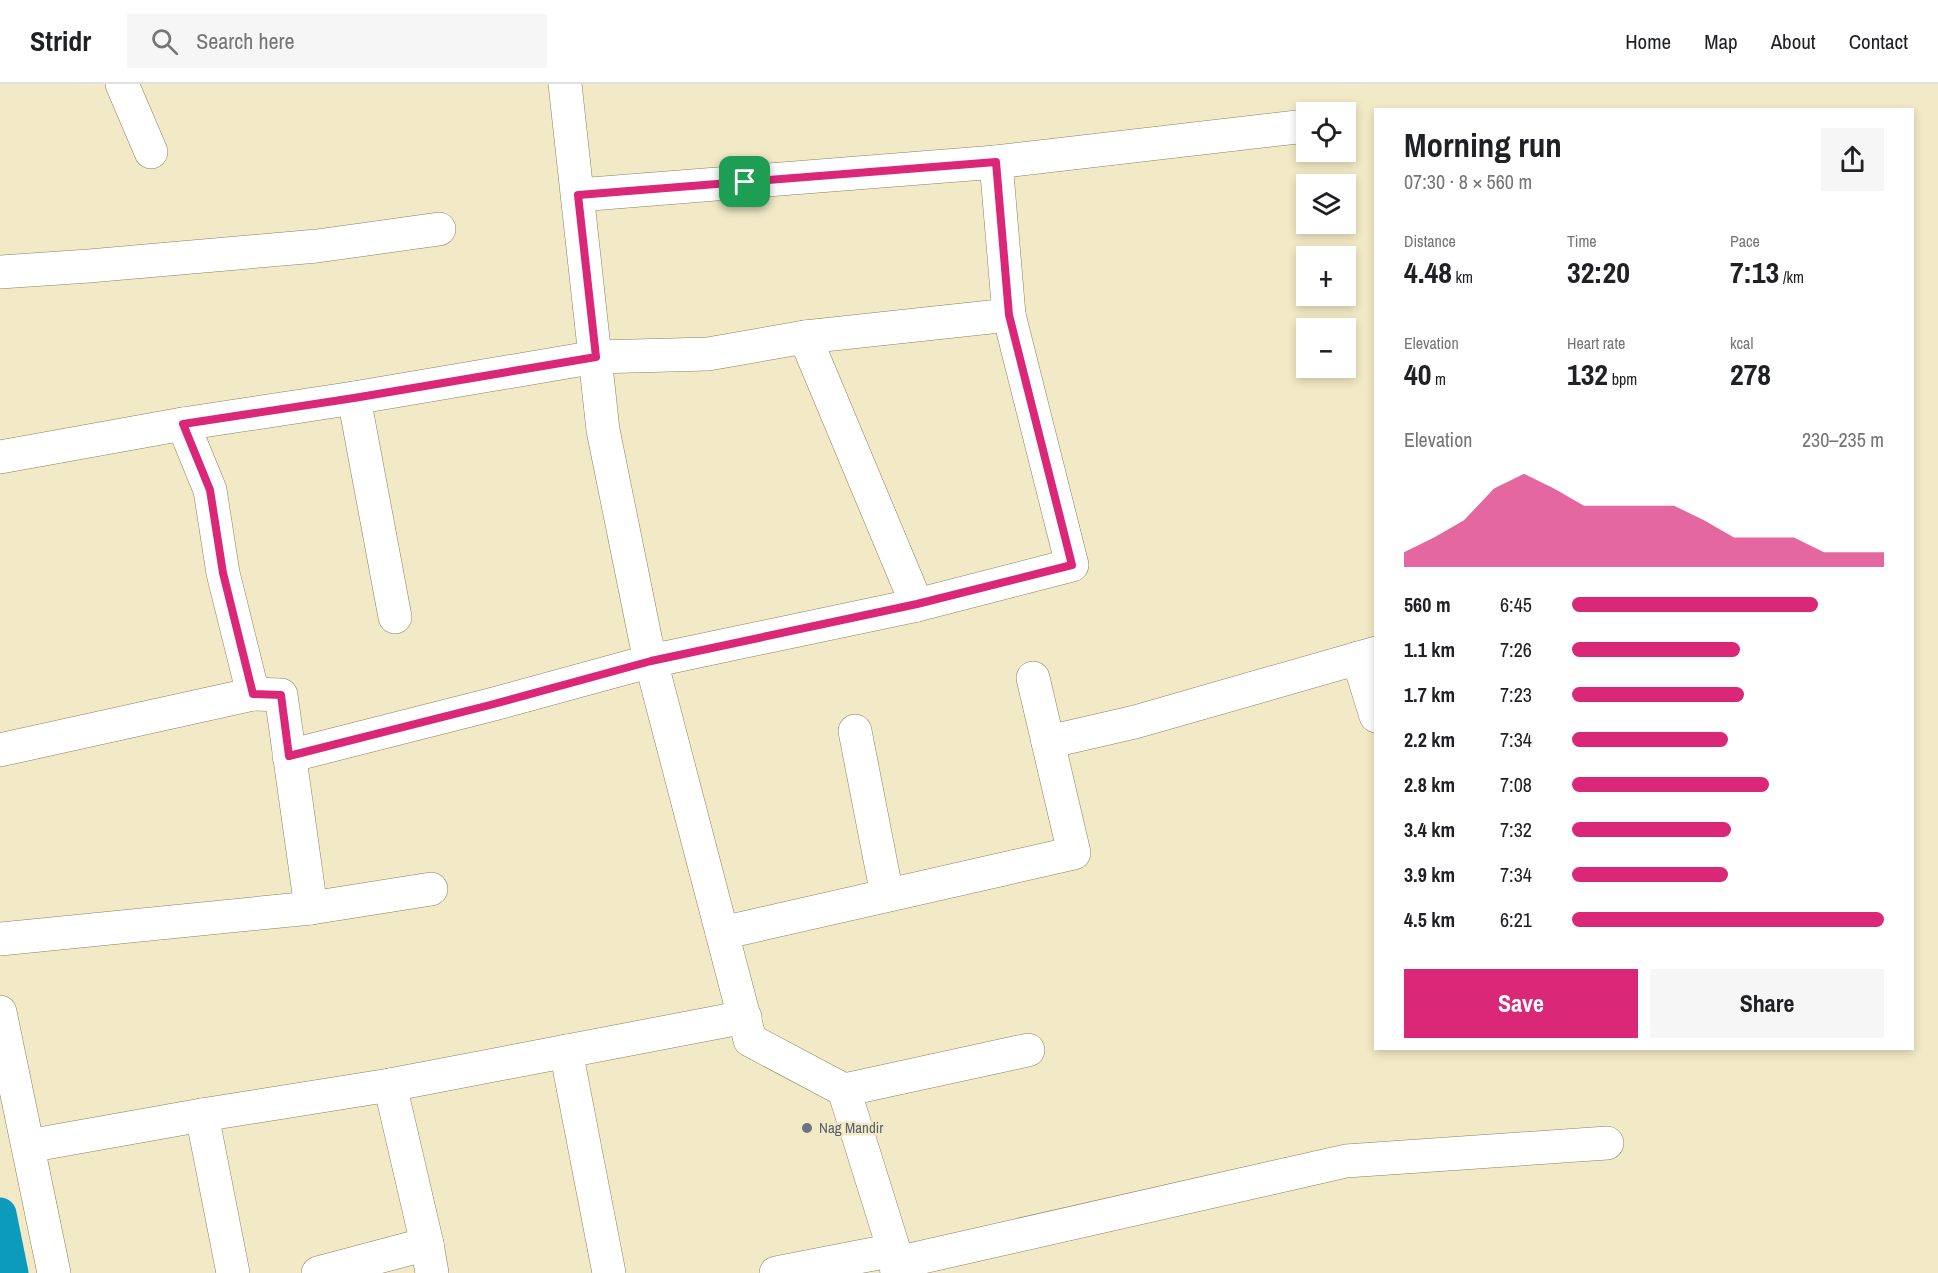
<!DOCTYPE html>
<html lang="en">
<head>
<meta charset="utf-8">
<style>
  :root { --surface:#fff; --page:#f6f6f6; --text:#202124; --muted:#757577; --line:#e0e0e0; --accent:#db2777 }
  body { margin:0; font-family:"Archivo Narrow",sans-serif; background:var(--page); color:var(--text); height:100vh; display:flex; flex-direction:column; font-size:22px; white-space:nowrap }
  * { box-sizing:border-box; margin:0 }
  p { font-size:20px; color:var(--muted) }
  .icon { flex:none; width:33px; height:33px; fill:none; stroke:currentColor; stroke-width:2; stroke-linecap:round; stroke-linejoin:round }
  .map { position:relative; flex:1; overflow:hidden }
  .details { position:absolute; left:1374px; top:24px; width:540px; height:942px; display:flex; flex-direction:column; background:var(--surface); border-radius:0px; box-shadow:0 3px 9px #0003 }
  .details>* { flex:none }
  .controls { position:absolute; left:1296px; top:18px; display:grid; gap:12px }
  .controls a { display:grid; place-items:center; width:60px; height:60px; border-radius:0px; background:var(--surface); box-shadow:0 3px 9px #0003; font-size:30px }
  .pin { position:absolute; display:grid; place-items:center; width:51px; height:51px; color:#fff; margin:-26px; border-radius:12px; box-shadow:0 3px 9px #0006 }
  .round { display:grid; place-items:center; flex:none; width:63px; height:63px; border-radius:0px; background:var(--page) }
  .head { display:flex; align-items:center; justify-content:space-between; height:102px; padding:0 30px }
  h1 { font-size:33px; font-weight:700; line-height:45px }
  .figures { display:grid; grid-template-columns:repeat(3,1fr); gap:9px; height:102px; padding:6px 30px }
  .figures div { display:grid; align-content:center }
  .figures b { font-size:30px; font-weight:700 }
  .figures small { font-size:16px; font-weight:400 }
  .figures p { font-size:16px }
  .chart { height:168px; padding:12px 30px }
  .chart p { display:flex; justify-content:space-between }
  .chart svg { width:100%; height:108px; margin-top:6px; fill:var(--accent); opacity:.7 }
  .button { display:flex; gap:12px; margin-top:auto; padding:12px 30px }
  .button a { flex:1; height:69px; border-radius:0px; background:var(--accent); color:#fff; font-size:24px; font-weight:700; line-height:69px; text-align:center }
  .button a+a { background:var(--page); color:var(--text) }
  ul { padding:0 30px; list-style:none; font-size:20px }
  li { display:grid; grid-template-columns:96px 72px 1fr; align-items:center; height:45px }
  li i { height:15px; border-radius:8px; background:var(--accent) }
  header { display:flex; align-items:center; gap:36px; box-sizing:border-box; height:84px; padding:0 30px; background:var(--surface); border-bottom:2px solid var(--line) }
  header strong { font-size:28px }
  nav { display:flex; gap:33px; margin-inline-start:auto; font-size:21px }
  .search { width:420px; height:54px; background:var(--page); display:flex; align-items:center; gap:15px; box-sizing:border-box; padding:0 21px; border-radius:0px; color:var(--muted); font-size:22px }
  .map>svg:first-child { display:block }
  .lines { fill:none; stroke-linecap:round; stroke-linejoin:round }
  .canal { stroke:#0c9abd; stroke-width:33 }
  .street-casing { stroke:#88805f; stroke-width:34 }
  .street { stroke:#fff; stroke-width:33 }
  .route-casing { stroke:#fff; stroke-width:12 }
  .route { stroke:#db2777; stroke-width:8 }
  .worship-dot { fill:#6b7280; stroke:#f2eac6; stroke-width:2 }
  .labels { text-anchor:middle; stroke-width:5; stroke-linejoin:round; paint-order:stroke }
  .worship-label { font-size:15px; fill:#5b616d; stroke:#f2eac6; text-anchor:start }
</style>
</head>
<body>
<header>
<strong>Stridr</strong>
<div class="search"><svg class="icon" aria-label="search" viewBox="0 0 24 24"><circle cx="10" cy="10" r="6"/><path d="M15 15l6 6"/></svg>Search here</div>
<nav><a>Home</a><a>Map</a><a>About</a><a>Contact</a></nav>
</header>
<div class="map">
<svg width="1938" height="1189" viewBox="0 0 1938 1189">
  <rect width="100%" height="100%" fill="#f2eac6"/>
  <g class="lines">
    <polyline class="canal" points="0,1130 12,1189"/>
    <g class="street-casing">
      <g id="street">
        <polyline points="122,0 151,68"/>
        <polyline points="565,0 603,346 646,558 750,956 844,1006 894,1166 897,1189"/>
        <polyline points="996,78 1306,42"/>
        <polyline points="0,188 89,182 317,162 439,145"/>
        <polyline points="805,253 917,521 1072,481 1009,231"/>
        <polyline points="354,314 395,533"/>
        <polyline points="183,340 210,406 223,489 253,610 281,611 311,824 431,805"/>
        <polyline points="0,373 183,340 354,314 596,273 708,270 805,253 1009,231 996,78 578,111"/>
        <polyline points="1358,574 1376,632"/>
        <polyline points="855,647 887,811"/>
        <polyline points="1048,658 1135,638 1376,569"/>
        <polyline points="0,666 253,610"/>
        <polyline points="289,672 490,621 651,577 917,521"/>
        <polyline points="722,849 1074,769 1033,594"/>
        <polyline points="0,855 311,824"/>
        <polyline points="0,928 54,1189"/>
        <polyline points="566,967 609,1189"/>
        <polyline points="844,1006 1028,966"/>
        <polyline points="202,1031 233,1189"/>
        <polyline points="28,1062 202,1031 390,1001 745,933"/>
        <polyline points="427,1160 432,1189"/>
        <polyline points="896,1179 1346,1077 1607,1059"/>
        <polyline points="318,1189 427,1160 390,1001"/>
        <polyline points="776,1189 894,1166"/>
      </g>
    </g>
    <use href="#street" class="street"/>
  </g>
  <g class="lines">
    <g class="route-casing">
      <polygon id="route" points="996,78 1009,231 1072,481 917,520 651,577 490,621 289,672 281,611 253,610 223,489 210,406 183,340 354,314 596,273 578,111"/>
    </g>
    <use href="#route" class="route"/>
  </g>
  <circle class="worship-dot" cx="807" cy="1044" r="6"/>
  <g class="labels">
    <g class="worship-label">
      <text x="819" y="1049">Nag Mandir</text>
    </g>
  </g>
</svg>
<div class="controls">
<a><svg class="icon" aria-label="locate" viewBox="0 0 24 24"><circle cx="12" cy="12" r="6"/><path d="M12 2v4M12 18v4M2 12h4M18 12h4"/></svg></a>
<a><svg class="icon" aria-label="layers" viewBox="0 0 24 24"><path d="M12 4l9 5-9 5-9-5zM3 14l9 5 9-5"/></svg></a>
<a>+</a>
<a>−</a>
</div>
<div class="pin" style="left:745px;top:98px;background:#1e9e55"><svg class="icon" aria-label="arrive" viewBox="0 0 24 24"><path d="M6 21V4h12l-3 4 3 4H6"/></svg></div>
<section class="details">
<div class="head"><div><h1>Morning run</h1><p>07:30 · 8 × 560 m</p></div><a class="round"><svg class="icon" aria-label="share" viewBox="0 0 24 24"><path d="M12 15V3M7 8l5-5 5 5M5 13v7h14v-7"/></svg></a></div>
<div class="figures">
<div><p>Distance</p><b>4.48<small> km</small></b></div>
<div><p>Time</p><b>32:20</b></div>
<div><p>Pace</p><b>7:13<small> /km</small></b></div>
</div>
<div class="figures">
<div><p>Elevation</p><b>40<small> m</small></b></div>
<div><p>Heart rate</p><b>132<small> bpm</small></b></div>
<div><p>kcal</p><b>278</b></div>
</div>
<div class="chart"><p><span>Elevation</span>230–235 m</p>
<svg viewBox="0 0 160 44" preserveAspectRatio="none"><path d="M0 44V38L10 32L20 25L30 12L40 6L50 12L60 19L70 19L80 19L90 19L100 25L110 32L120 32L130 32L140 38L150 38L160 38V44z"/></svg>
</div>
<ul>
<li><b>560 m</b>6:45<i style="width:79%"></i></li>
<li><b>1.1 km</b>7:26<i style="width:54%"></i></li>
<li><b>1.7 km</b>7:23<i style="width:55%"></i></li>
<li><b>2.2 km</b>7:34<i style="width:50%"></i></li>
<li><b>2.8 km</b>7:08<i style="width:63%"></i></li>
<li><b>3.4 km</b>7:32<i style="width:51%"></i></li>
<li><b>3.9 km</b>7:34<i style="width:50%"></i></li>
<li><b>4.5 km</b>6:21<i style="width:100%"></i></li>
</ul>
<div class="button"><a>Save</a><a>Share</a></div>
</section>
</div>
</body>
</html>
